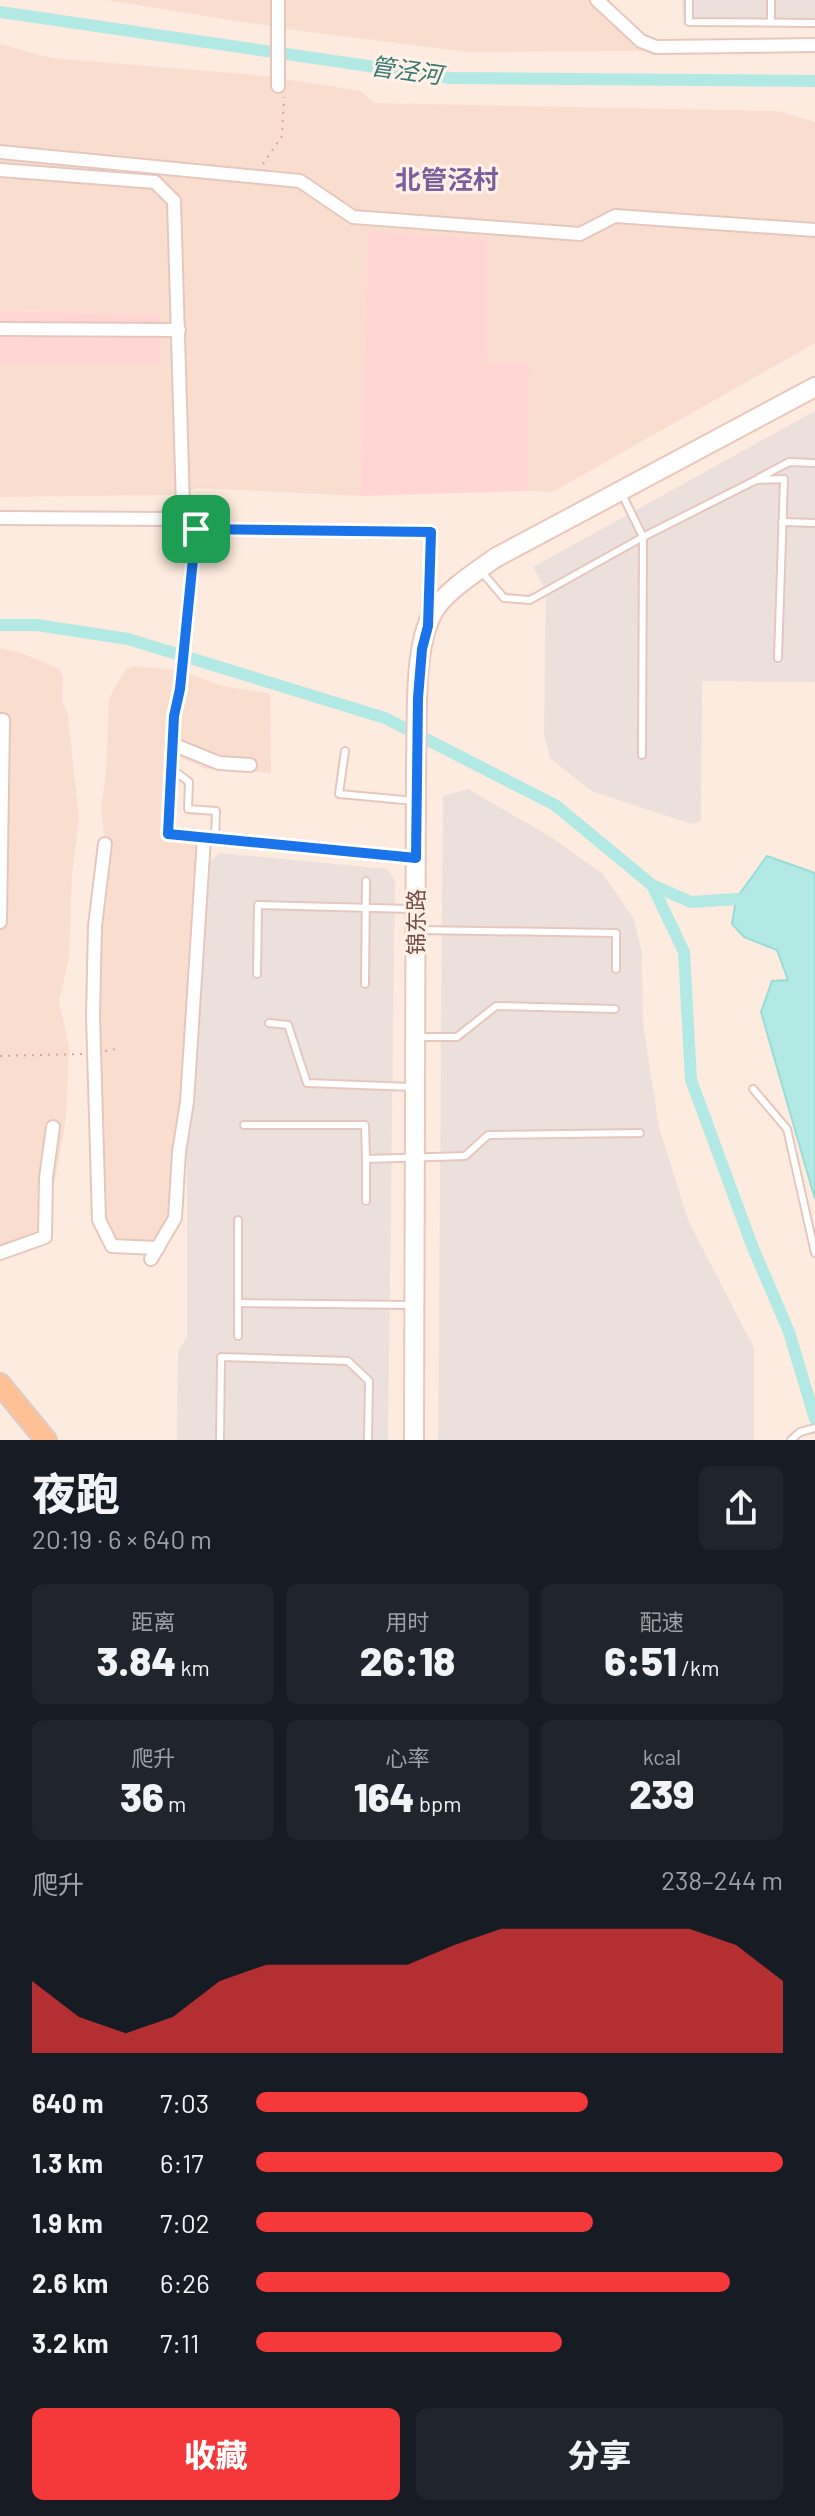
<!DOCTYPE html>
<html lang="zh">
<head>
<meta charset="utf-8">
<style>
  :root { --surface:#171b24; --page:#20242c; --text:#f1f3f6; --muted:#9ea1a6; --accent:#f53839 }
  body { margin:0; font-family:Barlow,"Noto Sans SC",sans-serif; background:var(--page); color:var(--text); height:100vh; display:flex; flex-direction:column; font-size:30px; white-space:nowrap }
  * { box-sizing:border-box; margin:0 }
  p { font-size:26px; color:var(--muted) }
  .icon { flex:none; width:44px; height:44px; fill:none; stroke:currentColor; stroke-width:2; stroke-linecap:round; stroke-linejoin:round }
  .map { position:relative; height:1440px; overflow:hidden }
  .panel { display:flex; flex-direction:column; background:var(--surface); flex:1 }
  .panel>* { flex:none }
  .pin { position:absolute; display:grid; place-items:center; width:68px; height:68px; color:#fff; margin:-34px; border-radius:16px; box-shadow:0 4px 12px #0006 }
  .round { display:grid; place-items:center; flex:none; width:84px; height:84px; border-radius:12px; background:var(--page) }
  .headline { display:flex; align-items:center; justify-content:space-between; height:136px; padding:0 32px }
  h1 { font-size:44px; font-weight:800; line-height:60px }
  .figures { display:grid; grid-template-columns:repeat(3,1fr); gap:12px; height:136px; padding:8px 32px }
  .figures div { display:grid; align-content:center; border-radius:12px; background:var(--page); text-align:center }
  .figures b { font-size:40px; font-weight:800 }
  .figures small { font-size:22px; font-weight:400 }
  .figures p { font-size:22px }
  .chart { height:224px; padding:16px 32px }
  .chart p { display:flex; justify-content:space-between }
  .chart svg { width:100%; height:144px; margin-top:8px; fill:var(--accent); opacity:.7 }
  .action { display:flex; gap:16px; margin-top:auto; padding:16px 32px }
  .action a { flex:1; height:92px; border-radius:12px; background:var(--accent); color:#fff; font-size:32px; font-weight:800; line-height:92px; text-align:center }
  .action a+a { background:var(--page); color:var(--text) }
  ul { padding:0 32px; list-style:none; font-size:26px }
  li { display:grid; grid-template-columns:128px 96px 1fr; align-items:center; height:60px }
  li i { height:20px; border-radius:10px; background:var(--accent) }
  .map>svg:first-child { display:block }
  .residential { fill:#f9ded0 }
  .commercial { fill:#ffd6d3 }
  .industrial { fill:#ece0dc }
  .water { fill:#b2e9e5; stroke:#98dcd7; stroke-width:2 }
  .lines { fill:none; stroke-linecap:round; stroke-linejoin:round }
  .canal { stroke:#b2e9e5; stroke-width:12 }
  .lane-casing { stroke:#e5c7be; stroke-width:10 }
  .street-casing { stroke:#e5c7be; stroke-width:16 }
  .secondary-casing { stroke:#ebc6ba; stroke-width:22 }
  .primary-casing { stroke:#d9cdcb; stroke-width:24 }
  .path { stroke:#dba398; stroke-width:2; stroke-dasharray:2 6; stroke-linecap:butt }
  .lane { stroke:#fff; stroke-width:6 }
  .street { stroke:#fff; stroke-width:12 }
  .secondary { stroke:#fff; stroke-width:18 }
  .primary { stroke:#ffc096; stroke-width:20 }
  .route-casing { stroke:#fff; stroke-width:16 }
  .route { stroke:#1a73e8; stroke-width:10 }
  .labels { text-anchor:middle; stroke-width:6; stroke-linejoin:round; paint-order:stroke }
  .street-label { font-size:22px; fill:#774b45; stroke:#fff1e8 }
  .water-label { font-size:24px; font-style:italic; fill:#357773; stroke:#fff1e8 }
  .quarter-label { font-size:26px; font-weight:bold; fill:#7a5f9c; stroke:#fff1e8 }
</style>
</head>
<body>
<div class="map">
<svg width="815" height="1440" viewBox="0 0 815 1440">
  <rect width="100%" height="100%" fill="#feebdf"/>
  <g class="residential">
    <polygon points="105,0 596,0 648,51 467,52 301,31"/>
    <polygon points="0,44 51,58 267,76 361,91 374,103 777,111 815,122 815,343 553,492 528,491 530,363 487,363 487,239 368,232 360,496 198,488 169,495 0,497 0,365 161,364 159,314 0,311"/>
    <polygon points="0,648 21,653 60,669 63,678 62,700 68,715 79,818 72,875 69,958 59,1001 69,1047 66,1118 45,1237 0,1253"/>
    <polygon points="135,666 182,671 219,685 270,694 271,773 206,769 173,754 169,834 204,838 175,1218 158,1248 112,1246 99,1220 93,1053 105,844 101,808 106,773 109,698 126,669"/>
  </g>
  <g class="commercial">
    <polygon points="368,231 487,239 487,363 530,363 528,491 360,496"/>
    <polygon points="0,311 160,314 161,364 0,365"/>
  </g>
  <g class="industrial">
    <polygon points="682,0 815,0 815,25 683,25"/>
    <polygon points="815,411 815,682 702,681 701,821 692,824 591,791 550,758 544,733 546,591 533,567"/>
    <polygon points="468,789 551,837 603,874 634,919 642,953 643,1024 659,1127 688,1220 754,1348 754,1440 438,1440 443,796"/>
    <polygon points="219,853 387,869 395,880 388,1440 177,1440 178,1352 187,1337 187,1102 202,869"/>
  </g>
  <polygon class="water" points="767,856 815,873 815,1199 761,1012 772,981 788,980 777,950 744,937 732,924 736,899"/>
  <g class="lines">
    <g class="canal">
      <polyline points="0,12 450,78 815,81"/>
      <polyline points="0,625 37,625 128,639 385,718 555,805 652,885 684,952 691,1080 753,1248 789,1332 815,1419"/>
      <polyline points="652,885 691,902 736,899"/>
    </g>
    <g class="lane-casing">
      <g id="lane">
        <polyline points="689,0 689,22 815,23"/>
        <polyline points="771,0 771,22"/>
        <polyline points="759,478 789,462 815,463"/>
        <polyline points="621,492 643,537 642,755"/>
        <polyline points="782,522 815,523"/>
        <polyline points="481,571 504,598 530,600 643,537 756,480 784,479 778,658"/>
        <polyline points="345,751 339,794 415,801"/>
        <polyline points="172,769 189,782 188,809 216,811 215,839"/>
        <polyline points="419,930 616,933 616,969"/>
        <polyline points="257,974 258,905 411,909"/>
        <polyline points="365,984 366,881"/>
        <polyline points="269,1023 288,1025 307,1083 412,1087"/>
        <polyline points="419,1037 457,1037 496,1006 615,1009"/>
        <polyline points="753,1089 787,1129 815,1253"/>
        <polyline points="244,1125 365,1125 366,1159"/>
        <polyline points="366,1201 366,1159 465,1156 488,1135 640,1133"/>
        <polyline points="238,1220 238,1336"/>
        <polyline points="239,1303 411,1305"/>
        <polyline points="220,1440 221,1357 348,1361 369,1381 368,1440"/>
        <polyline points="791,1440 800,1432 815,1428"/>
      </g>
    </g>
    <g class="street-casing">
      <g id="street">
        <polyline points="278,0 278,86"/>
        <polyline points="597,0 641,41 656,47 815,45"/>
        <polyline points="0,152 300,181 353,217 580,234 615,216 815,230"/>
        <polyline points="0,170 155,182 174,201 183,506 170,519 0,518"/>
        <polyline points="0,329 179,330"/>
        <polyline points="183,506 196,529 431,532 428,616"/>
        <polyline points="196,529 180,689 174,716 168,834 416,858"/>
        <polyline points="0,720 3,720 0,922"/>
        <polyline points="172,744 219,763 250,765"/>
        <polyline points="105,844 95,926 93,1016 99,1220 112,1246 158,1248"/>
        <polyline points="0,1253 45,1237 46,1178 53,1127"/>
        <polyline points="151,1259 175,1218 179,1152 187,1102 204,838"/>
      </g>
    </g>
    <g class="secondary-casing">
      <path id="secondary" d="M414,1440L416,758C418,716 412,640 437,606C452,587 476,572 495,558L815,387"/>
    </g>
    <g class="primary-casing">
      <polyline id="primary" points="0,1384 46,1440"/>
    </g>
    <g class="path">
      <polyline points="263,164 282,136 284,97"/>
      <polyline points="105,1051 121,1048"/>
      <polyline points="0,1056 83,1054"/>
    </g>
    <use href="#lane" class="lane"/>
    <use href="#street" class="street"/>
    <use href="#secondary" class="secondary"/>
    <use href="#primary" class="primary"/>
  </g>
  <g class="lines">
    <g class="route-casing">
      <polygon id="route" points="196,529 431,532 428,626 422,649 418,698 416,858 168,834 174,716 180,689"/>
    </g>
    <use href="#route" class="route"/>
  </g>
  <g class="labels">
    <g class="street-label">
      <text transform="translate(416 922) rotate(-90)" y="8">锦东路</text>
    </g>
    <g class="water-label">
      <text transform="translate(406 71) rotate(8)" y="8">管泾河</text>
    </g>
    <g class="quarter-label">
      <text x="447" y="189">北管泾村</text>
    </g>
  </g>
</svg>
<div class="pin" style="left:196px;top:529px;background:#1e9e55"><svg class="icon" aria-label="arrive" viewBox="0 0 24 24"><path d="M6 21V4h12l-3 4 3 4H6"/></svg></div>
</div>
<section class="panel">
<div class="headline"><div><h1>夜跑</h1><p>20:19 · 6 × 640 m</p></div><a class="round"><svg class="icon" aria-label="share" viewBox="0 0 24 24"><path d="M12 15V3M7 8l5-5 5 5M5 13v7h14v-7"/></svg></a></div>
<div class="figures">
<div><p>距离</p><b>3.84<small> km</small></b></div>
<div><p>用时</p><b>26:18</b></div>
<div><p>配速</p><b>6:51<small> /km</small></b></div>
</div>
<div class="figures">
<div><p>爬升</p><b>36<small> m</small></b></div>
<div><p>心率</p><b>164<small> bpm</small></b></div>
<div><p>kcal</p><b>239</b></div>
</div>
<div class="chart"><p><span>爬升</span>238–244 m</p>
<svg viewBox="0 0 160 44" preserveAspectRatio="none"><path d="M0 44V22L10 33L20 38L30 33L40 22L50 17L60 17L70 17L80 17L90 11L100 6L110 6L120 6L130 6L140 6L150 11L160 22V44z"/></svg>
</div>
<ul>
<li><b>640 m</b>7:03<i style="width:63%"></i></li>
<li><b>1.3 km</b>6:17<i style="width:100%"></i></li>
<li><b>1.9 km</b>7:02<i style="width:64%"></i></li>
<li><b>2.6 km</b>6:26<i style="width:90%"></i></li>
<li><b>3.2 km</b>7:11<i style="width:58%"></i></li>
</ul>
<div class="action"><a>收藏</a><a>分享</a></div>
</section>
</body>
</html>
